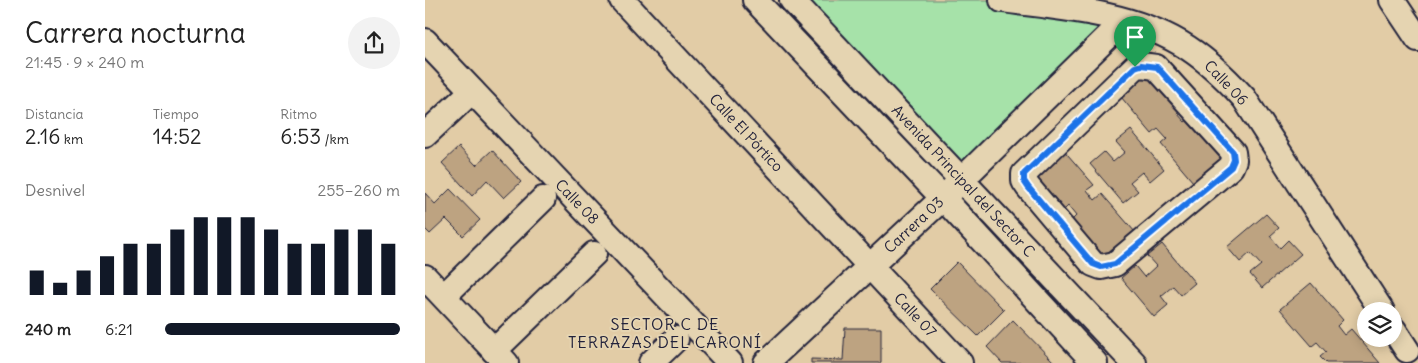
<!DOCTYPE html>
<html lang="es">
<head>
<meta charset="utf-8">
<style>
  :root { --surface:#fff; --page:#f2f2f2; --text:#222; --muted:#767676; --accent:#111827 }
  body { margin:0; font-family:Delius,sans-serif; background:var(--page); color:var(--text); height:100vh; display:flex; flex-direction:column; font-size:19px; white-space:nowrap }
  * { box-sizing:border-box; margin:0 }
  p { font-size:16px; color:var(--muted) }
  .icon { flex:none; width:28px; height:28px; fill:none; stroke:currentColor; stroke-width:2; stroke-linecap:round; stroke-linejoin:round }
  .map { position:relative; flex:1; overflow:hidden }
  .sheet { display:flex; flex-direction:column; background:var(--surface); width:425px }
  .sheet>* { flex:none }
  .buttons { position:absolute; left:932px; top:302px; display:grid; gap:10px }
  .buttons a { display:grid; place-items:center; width:45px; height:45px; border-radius:50%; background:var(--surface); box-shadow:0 2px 12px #0003; font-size:25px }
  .pin { position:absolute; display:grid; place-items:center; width:42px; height:42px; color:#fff; margin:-51px -21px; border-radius:50% 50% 50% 0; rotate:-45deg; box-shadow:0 0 5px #0007 }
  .pin .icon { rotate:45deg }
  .round { display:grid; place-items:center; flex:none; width:52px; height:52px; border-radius:26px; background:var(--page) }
  .summary { display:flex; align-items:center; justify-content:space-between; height:85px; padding:0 25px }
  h1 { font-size:28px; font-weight:600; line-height:38px }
  .metrics { display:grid; grid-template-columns:repeat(3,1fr); gap:8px; height:85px; padding:5px 25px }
  .metrics div { display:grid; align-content:center }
  .metrics b { font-size:21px; font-weight:600 }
  .metrics small { font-size:14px; font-weight:400 }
  .metrics p { font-size:14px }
  .chart { height:140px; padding:10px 25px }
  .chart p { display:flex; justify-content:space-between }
  .chart svg { width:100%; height:90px; margin-top:5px; stroke:var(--accent); stroke-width:6 }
  ul { padding:0 25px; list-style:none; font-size:16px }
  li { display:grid; grid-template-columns:80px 60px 1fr; align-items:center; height:38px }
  li i { height:12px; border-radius:6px; background:var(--accent) }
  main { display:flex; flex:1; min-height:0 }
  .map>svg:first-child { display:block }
  .green { fill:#a6e2a9; stroke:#648272 }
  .building { fill:#bda381; stroke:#22223b }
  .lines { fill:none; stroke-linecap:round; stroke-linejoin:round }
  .minor-casing { stroke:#22223b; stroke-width:28 }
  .minor { stroke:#e5d4b1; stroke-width:24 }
  .route-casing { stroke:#fff; stroke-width:10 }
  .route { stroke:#1a73e8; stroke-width:6 }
  .labels { text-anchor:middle; stroke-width:4; stroke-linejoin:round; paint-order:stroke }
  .street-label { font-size:15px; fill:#22223b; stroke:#e5d4b1 }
  .neighbourhood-label { font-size:16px; letter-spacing:1px; fill:#22223b; stroke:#e5d4b1 }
</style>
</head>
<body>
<main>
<section class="sheet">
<div class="summary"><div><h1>Carrera nocturna</h1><p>21:45 · 9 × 240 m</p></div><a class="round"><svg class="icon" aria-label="share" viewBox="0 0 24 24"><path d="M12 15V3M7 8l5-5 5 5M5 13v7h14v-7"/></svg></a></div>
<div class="metrics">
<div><p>Distancia</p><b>2.16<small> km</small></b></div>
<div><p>Tiempo</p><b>14:52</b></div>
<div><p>Ritmo</p><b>6:53<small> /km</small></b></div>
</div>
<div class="chart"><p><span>Desnivel</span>255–260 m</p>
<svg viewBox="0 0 160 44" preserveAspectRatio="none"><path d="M5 44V32M15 44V38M25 44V32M35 44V25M45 44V19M55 44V19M65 44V12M75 44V6M85 44V6M95 44V6M105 44V12M115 44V19M125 44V19M135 44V12M145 44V12M155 44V19"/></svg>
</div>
<ul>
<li><b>240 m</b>6:21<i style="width:100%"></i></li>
</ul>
</section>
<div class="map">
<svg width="993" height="363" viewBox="0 0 993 363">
  <rect width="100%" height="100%" fill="#e2cca6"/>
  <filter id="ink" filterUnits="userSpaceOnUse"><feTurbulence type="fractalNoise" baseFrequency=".02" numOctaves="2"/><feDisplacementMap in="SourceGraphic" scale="10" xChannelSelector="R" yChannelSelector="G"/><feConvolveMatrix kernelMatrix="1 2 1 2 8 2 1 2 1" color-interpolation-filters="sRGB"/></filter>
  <g filter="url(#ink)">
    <polygon class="green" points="367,0 577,0 699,21 537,180"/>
    <g class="building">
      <polygon points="727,70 759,107 752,113 760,122 767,116 800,155 768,182 736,144 742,139 733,129 727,134 696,97"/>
      <polygon points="706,130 739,169 725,181 717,172 705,182 713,191 698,203 665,164 679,152 688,162 700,152 691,142"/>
      <polygon points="34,147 51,165 67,150 96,182 79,198 62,180 47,196 17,163"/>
      <polygon points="636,147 669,185 662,190 670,200 677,194 710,232 678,259 646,221 651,216 643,206 638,211 606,174"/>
      <polygon points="25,189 55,220 38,236 21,219 5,234 0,229 0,193 10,204"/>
      <polygon points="841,214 854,228 845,236 855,248 863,240 876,254 837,288 825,274 836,265 825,253 815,262 802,247"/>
      <polygon points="737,244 770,283 756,295 748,286 736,296 743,305 729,317 696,278 710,266 719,277 731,266 722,256"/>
      <polygon points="532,262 579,310 553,336 505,289"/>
      <polygon points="886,283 918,320 912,326 919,335 926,329 955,363 901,363 895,357 901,352 892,342 887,346 855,309"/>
      <polygon points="588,320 630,363 577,363 562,347"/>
      <polygon points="420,328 456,328 456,363 386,363 386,359 418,360"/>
    </g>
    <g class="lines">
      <g class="minor-casing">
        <g id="minor">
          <polyline points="197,0 535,363"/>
          <polyline points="330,0 518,198 670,363"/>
          <polyline points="367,0 709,363"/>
          <path d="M577,0C636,8 702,12 755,43C779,57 800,77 819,98L957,311"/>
          <polyline points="967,0 993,39"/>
          <polyline points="0,41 305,363"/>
          <polygon points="716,65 731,67 808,152 809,160 806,167 690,264 676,267 668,264 603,187 599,181 599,174 710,67"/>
          <polyline points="0,135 47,91"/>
          <polyline points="0,277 81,363"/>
          <polyline points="19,296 118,199"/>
          <polyline points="969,330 982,350"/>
          <polyline points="69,351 169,254"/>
          <polyline points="226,363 251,339"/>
          <polyline points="341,363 518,198 699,21"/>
        </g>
      </g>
      <use href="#minor" class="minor"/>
    </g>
  </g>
  <g class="lines" filter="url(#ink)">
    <g class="route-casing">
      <polygon id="route" points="716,65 732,67 808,152 809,160 806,167 690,264 676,267 668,264 603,187 599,181 599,174 710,67"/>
    </g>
    <use href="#route" class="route"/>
  </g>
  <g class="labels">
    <g class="street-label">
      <text transform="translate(801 83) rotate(46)" y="5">Calle 06</text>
      <text transform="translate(321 133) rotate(47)" y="5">Calle El Pórtico</text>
      <text transform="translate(538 181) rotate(47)" y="5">Avenida Principal del Sector C</text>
      <text transform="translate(152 202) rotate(46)" y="5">Calle 08</text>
      <text transform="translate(489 225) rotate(-43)" y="5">Carrera 03</text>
      <text transform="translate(490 315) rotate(47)" y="5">Calle 07</text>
    </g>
    <g class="neighbourhood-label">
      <text x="240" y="330">SECTOR C DE<tspan x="240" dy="18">TERRAZAS DEL CARONÍ</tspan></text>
    </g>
  </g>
</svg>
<div class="buttons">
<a><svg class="icon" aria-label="layers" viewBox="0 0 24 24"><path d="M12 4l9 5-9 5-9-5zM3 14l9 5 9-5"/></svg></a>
</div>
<div class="pin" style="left:710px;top:67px;background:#1e9e55"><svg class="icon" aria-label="arrive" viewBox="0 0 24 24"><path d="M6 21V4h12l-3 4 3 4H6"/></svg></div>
</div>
</main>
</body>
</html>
